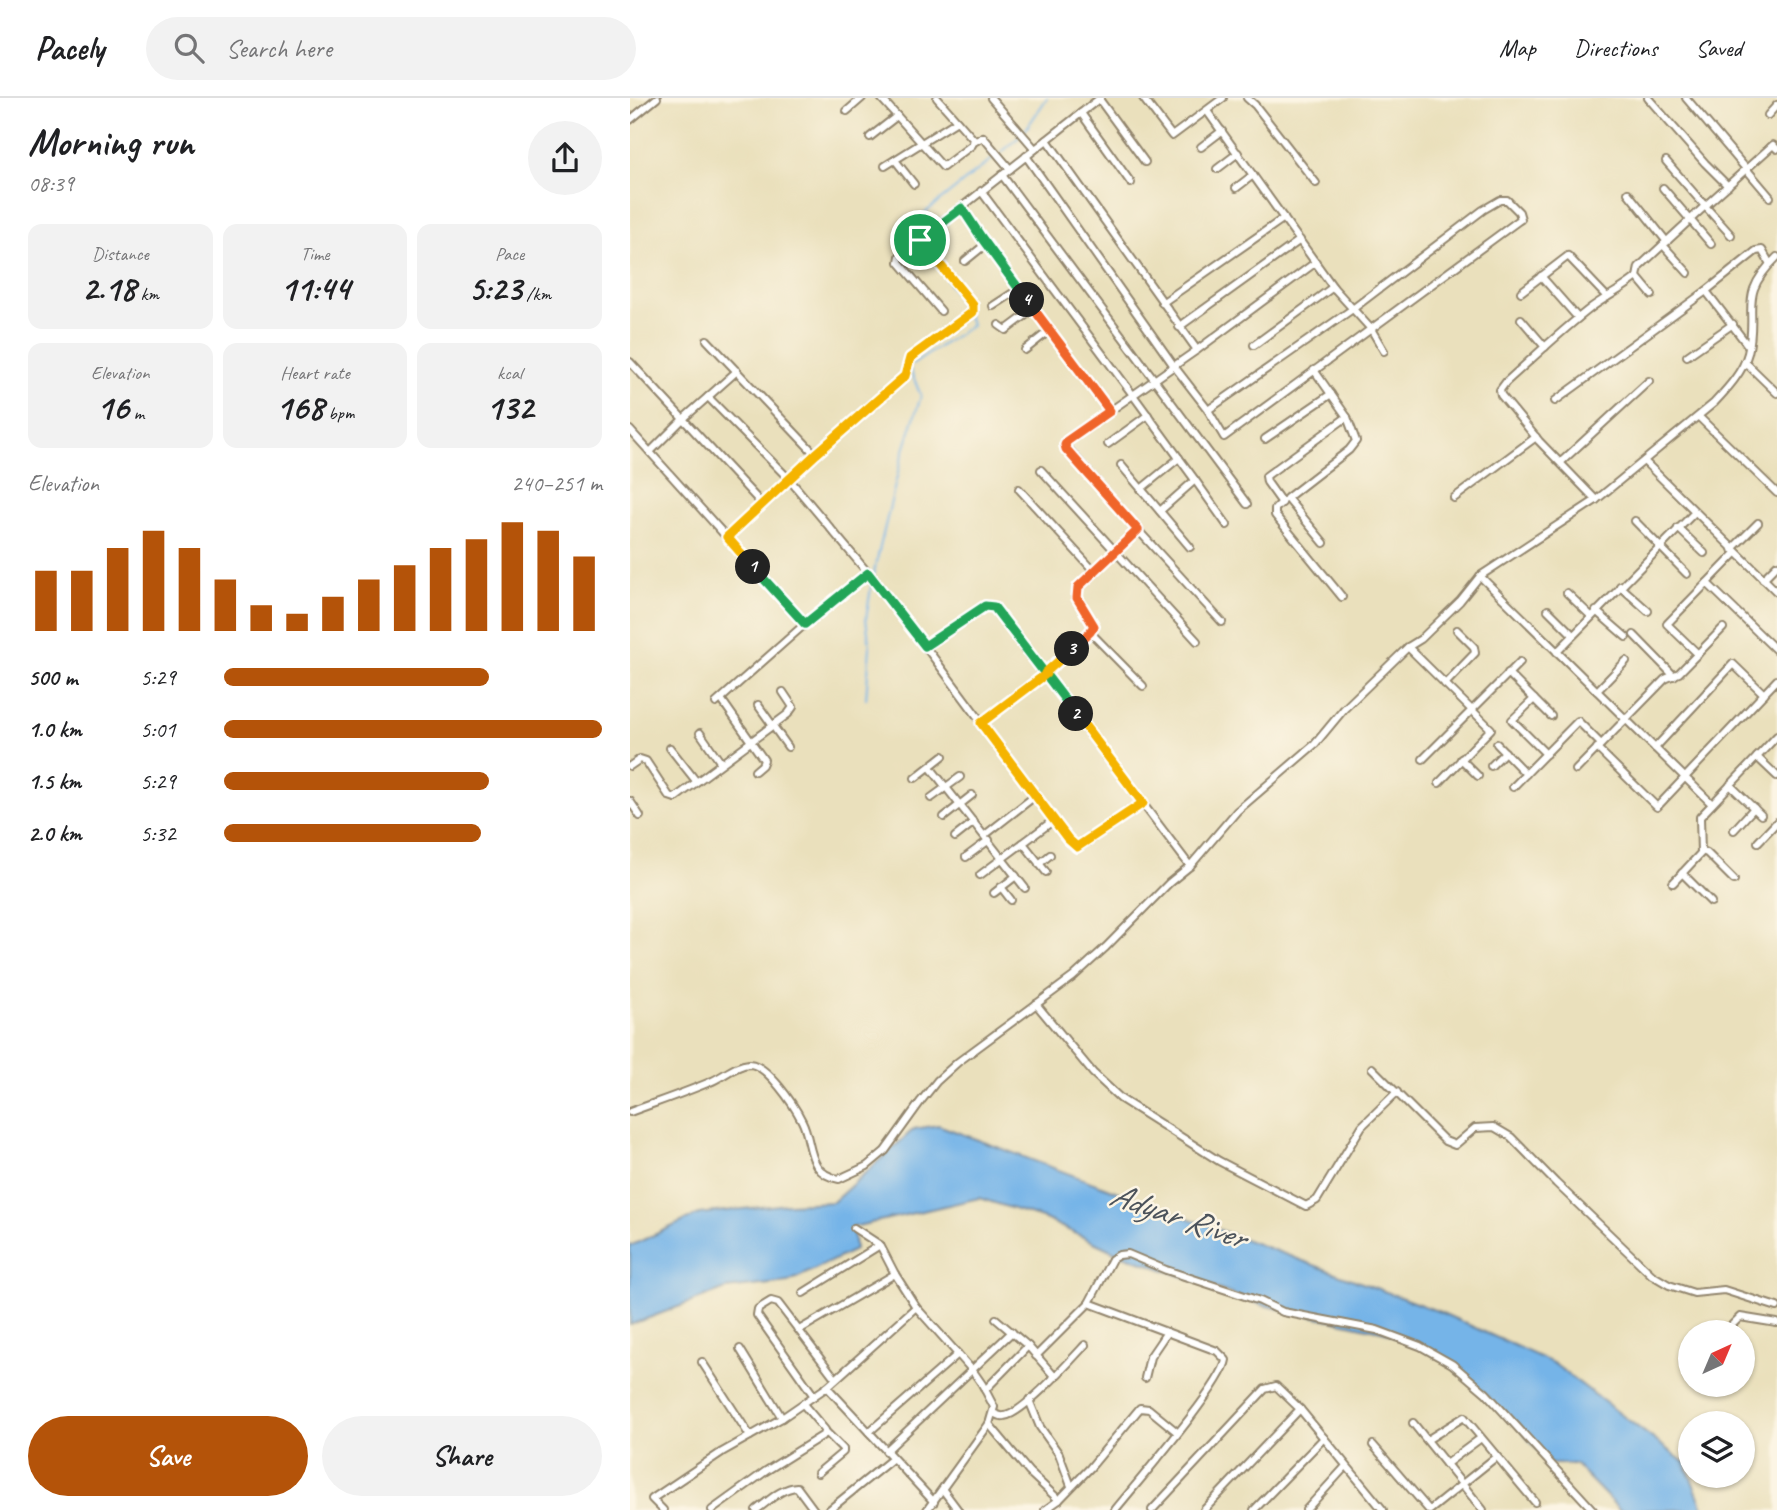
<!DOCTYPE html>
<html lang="en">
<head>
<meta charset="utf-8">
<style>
  :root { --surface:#fff; --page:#f2f2f2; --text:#202124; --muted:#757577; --line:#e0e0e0; --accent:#b45309 }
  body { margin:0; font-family:Caveat,sans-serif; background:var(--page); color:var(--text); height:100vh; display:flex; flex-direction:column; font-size:26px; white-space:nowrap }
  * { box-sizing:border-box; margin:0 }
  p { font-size:23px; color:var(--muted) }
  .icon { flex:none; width:38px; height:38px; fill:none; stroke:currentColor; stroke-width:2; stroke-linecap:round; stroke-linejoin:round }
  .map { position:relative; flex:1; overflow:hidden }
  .panel { display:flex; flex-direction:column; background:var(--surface); width:630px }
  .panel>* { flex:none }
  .needle { width:46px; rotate:44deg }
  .fabs { position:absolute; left:1048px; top:1222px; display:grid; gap:14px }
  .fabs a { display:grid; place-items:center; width:77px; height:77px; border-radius:50%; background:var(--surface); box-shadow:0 2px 5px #0004; font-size:35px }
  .pin { position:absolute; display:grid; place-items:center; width:60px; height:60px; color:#fff; margin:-30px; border:4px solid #fff; border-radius:50%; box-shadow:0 2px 7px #0007 }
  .km { position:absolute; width:35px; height:35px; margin:-18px; border-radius:50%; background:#222; color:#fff; font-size:19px; line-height:35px; text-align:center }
  .round { display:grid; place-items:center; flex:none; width:74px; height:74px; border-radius:37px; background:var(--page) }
  .summary { display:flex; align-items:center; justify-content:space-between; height:119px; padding:0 28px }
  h1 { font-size:38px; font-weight:800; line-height:52px }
  .figures { display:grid; grid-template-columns:repeat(3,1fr); gap:10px; height:119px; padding:7px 28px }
  .figures div { display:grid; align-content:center; border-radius:14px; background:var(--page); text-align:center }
  .figures b { font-size:35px; font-weight:800 }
  .figures small { font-size:19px; font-weight:400 }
  .figures p { font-size:19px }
  .chart { height:196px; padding:14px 28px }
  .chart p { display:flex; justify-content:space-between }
  .chart svg { width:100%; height:126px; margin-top:7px; stroke:var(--accent); stroke-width:6 }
  .primary-button { display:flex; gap:14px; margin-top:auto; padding:14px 28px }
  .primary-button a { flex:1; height:80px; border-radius:42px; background:var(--accent); color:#fff; font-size:28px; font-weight:800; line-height:80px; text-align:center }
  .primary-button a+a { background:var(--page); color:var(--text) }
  ul { padding:0 28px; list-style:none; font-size:23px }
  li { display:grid; grid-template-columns:112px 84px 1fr; align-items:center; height:52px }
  li i { height:18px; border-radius:9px; background:var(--accent) }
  header { display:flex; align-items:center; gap:42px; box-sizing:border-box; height:98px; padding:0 35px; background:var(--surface); border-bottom:2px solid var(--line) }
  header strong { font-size:33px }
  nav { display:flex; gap:38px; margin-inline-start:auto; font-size:24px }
  .search { width:490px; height:63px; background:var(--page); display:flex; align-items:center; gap:18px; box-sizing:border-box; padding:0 24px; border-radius:38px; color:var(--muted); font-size:26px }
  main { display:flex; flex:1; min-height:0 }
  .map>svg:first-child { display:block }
  .water { fill:#75b4e8; stroke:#586f83; stroke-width:2 }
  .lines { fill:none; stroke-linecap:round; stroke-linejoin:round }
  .stream { stroke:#75b4e8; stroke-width:2 }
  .minor-casing { stroke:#92856d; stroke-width:10 }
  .minor { stroke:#fff; stroke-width:6 }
  .split-1-casing { stroke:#fff; stroke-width:14 }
  .split-2-casing { stroke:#fff; stroke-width:14 }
  .split-3-casing { stroke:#fff; stroke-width:14 }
  .split-4-casing { stroke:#fff; stroke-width:14 }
  .split-5-casing { stroke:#fff; stroke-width:14 }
  .split-1 { stroke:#f5b400; stroke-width:9 }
  .split-2 { stroke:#22a559; stroke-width:9 }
  .split-3 { stroke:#f5b400; stroke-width:9 }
  .split-4 { stroke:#f0652b; stroke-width:9 }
  .split-5 { stroke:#22a559; stroke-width:9 }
  .labels { text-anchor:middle; stroke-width:5; stroke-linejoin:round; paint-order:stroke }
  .water-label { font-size:35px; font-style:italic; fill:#4c535b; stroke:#fcf5e5 }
</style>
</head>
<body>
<header>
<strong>Pacely</strong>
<div class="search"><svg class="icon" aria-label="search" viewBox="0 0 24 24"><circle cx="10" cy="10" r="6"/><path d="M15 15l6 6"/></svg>Search here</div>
<nav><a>Map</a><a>Directions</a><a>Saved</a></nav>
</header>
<main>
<section class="panel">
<div class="summary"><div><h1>Morning run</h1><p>08:39</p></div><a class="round"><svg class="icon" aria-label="share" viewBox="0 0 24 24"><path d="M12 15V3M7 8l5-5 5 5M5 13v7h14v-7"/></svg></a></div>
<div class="figures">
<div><p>Distance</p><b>2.18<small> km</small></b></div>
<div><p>Time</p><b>11:44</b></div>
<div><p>Pace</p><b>5:23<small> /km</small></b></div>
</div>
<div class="figures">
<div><p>Elevation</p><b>16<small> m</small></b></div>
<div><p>Heart rate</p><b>168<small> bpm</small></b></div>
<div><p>kcal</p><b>132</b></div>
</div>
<div class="chart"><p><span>Elevation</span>240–251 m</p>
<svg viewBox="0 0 160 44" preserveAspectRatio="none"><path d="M5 44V23M15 44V23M25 44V15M35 44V9M45 44V15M55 44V26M65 44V35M75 44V38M85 44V32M95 44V26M105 44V21M115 44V15M125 44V12M135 44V6M145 44V9M155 44V18"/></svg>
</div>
<ul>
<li><b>500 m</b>5:29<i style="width:70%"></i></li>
<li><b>1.0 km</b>5:01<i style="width:100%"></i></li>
<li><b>1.5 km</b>5:29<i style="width:70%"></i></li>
<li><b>2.0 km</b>5:32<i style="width:68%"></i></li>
</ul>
<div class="primary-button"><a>Save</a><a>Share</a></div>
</section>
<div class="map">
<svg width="1147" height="1412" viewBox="0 0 1147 1412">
  <rect width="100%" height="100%" fill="#fcf5e5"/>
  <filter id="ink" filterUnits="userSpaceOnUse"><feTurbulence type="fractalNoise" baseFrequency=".0143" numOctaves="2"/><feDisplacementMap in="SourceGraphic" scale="14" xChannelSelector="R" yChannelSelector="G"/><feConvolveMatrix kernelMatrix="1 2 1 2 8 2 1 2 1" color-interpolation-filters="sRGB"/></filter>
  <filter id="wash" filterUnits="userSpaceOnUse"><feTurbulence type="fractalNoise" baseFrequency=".00686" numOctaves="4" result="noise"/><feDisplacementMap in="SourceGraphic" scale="28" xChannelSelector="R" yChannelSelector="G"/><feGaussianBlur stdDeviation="1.57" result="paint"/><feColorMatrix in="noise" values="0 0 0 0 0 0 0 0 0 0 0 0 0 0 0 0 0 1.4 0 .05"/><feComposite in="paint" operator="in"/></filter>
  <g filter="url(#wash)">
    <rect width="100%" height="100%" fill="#eae0bc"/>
    <polygon class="water" points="308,1027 810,1214 923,1265 1055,1365 1074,1412 990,1412 945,1366 920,1366 882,1322 821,1265 756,1234 632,1207 485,1154 415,1121 349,1100 223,1129 225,1152 158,1184 96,1191 0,1227 0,1148 69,1116 158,1106 203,1104 284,1031"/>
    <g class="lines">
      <g class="stream">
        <polyline points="394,34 417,0"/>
        <polyline points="371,55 390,38"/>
        <polyline points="291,139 282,125 366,58"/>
        <polyline points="282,267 342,227 314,176"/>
        <polyline points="243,478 271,362 291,298 280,271"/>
        <polyline points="236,601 240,549 236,521 242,483"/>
      </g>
    </g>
  </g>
  <g filter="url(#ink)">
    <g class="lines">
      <g class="minor-casing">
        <g id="minor">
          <polyline points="251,0 313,69 342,47 344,42 307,0"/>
          <polyline points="361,0 405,51"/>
          <polyline points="513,0 542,38 593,0"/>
          <polyline points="617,0 625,7 686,85"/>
          <polyline points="1018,0 1075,65 1098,88"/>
          <polyline points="1056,0 1140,99"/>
          <polyline points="469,1 515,64"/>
          <polyline points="217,13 232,0"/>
          <polyline points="451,15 501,85"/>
          <polyline points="1138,17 1147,7"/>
          <polyline points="0,22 27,0"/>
          <polyline points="240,39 267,18"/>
          <polyline points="417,42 567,252 544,268 578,312 594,339 741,231 703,189 577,13"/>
          <polyline points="344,44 353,39 380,71"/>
          <polyline points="571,49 592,33"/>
          <polyline points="265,62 284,86"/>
          <polyline points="1036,63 1075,108 1143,47 1147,51"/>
          <polyline points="255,68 327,23"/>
          <polyline points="587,71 608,55"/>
          <polyline points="372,77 617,406"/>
          <polyline points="606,90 623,77"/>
          <polyline points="1033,90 1081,146"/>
          <polyline points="351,93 503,297 544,268 396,58"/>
          <polyline points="998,95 1037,144"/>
          <polyline points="332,110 351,139 480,313 443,338 435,347 508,432 448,489 447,500 464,528 460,534 415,575"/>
          <polyline points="290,142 270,158 269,164 311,213"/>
          <polyline points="1033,147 1058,175"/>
          <polyline points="335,163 356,146"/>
          <polyline points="911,178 948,220"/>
          <polyline points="1076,193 1119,249"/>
          <polyline points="891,194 938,158 977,199"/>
          <polyline points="1022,197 1007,179 1009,169 1075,108 1101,137"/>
          <polyline points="532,205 654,120"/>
          <polyline points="363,208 389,191"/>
          <polyline points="891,221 915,249"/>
          <polyline points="369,227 376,232 404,211"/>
          <polyline points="549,229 670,142"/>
          <polyline points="77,242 185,356"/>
          <polyline points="624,247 703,189"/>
          <polyline points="395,252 420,232"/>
          <polyline points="567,252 686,164"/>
          <polyline points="1057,258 1103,226"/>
          <polyline points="0,264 53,321 20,354"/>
          <polyline points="1115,264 1147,295"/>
          <polyline points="684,272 717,319 726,343 719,352 657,400 694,445"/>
          <polyline points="107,273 53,321 132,406"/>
          <polyline points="78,299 159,381 238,475"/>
          <polyline points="925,303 1076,193 1126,153 1132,152 1140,166"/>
          <polyline points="578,312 724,210 853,112 870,102 877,102 889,114 891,121 888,123 741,231 754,253"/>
          <polyline points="480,313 503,297 565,382"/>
          <polyline points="1069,319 1147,395"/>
          <polyline points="0,332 175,526 238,475 295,548 355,508 364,509 560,768"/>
          <polyline points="635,341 701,296"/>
          <polyline points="478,346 518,317"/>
          <polyline points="1014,363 1147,494"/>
          <polyline points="931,364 1019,283"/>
          <polyline points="491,367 560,449"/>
          <polyline points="411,372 567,543"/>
          <polyline points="389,391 464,473"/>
          <polyline points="511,391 549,360"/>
          <polyline points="824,400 906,339"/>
          <path d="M966,402L909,343L871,297L870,292L876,284C904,259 932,232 962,209C977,198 993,191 1007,179"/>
          <polyline points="653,403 645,411 645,417 712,499"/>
          <polyline points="652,405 637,384 636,378 717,319"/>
          <polyline points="530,413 565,382 597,427"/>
          <polyline points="1005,423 1057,476"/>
          <polyline points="1048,430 1074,455"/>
          <polyline points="508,432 592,524"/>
          <polyline points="97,439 185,356 275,278 280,260 343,214 343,207 290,142 470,0"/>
          <polyline points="1102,451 1128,425"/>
          <polyline points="850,478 1082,706"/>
          <polyline points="1133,481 1147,467"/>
          <polyline points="1077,485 1147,553"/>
          <polyline points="990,488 1018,513"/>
          <polyline points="937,495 961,518"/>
          <polyline points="918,512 943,537"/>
          <polyline points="966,513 996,539"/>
          <polyline points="460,534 513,588"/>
          <polyline points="1004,537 1044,578"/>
          <polyline points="295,548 443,747 452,747 513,705"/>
          <polyline points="778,549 861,631 809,685"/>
          <polyline points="927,554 1065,414"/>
          <polyline points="1068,556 1037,526 1106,455"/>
          <polyline points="878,575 921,618"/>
          <polyline points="815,586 845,555 844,549 827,532"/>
          <polyline points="967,593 996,563"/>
          <polyline points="91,601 134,662 132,667 125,673"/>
          <polyline points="904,601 882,622 916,656"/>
          <polyline points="86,605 175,526"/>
          <polyline points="128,607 158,649"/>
          <polyline points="350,625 416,576"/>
          <polyline points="70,635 91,665"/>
          <polyline points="867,646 896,676"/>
          <polyline points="40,650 66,683"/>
          <polyline points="967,650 1027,709 1147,582"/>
          <polyline points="1025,650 1103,566 1134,596"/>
          <polyline points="1127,659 1147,678"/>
          <polyline points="793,661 890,564"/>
          <polyline points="831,661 848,678"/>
          <polyline points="0,668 10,661 16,663 39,698 45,700 158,616 163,609 153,594"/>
          <polyline points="861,668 875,654"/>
          <polyline points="300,669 395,790"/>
          <polyline points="946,672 1035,581 1049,575 1093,530"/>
          <polyline points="285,680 313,658"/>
          <polyline points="1100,687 1131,717"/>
          <polyline points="883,689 948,623 971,646"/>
          <polyline points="301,700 330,679"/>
          <polyline points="0,703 10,718"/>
          <polyline points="314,719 342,697"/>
          <polyline points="1104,732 1124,710"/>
          <polyline points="355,737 405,698"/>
          <polyline points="325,739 344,724"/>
          <polyline points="1128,744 1147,724"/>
          <polyline points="393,745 416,774"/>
          <polyline points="1072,753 1077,755 1104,782"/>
          <polyline points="336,759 359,742"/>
          <polyline points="409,766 420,757"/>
          <polyline points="1052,775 1081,804"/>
          <polyline points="350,777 424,722"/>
          <polyline points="1043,785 1071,755 1070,719 1147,638"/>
          <polyline points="371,789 381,802"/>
          <polyline points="364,795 386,778"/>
          <polyline points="406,906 463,975 491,1001 589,1063 676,1108 687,1102 732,1028 767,994"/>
          <polyline points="742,970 815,1043 825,1047 845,1030 864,1029 881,1039 926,1085 1022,1177 1039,1187 1064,1195 1094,1192 1147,1209"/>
          <path d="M0,1014C27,1004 54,995 80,984C93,979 105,967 119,966C137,966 164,1007 172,1023C183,1044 176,1076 209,1081L237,1068L255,1053L291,1003L307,983L328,964L443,879L476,849L539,785L560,768L607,713L685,646L714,611L778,549L791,541L830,503L850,478L966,402L1084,305C1097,291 1113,274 1118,255C1129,210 1106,199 1147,159"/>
          <polyline points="224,1130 250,1147 265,1176 286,1209 343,1273 352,1286 364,1309 359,1326 297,1412"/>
          <polyline points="173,1195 250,1147"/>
          <path d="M459,1205L587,1253L596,1262C593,1286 505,1387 485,1412"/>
          <polyline points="366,1221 398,1248 425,1279"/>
          <polyline points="169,1232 265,1176"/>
          <polyline points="1095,1234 1110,1219 1147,1225"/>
          <polyline points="110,1251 152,1320"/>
          <polyline points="406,1258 459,1205 482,1161 489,1157 498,1156 536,1172 630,1203 653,1214 747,1232 790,1248 822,1266 856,1295 963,1412"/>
          <polyline points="72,1264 120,1338"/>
          <polyline points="515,1280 520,1259 537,1234"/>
          <polyline points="197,1289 304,1404"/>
          <polyline points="355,1292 398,1248"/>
          <polyline points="184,1298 127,1217 128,1211 141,1203 148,1205 205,1280"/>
          <polyline points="399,1302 410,1329 429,1356 441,1388"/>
          <path d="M363,1315C367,1317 370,1319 374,1318C392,1317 442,1261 455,1247"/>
          <polyline points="783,1325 853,1412"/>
          <polyline points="359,1326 399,1374 429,1402"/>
          <polyline points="239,1334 328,1256"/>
          <polyline points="797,1342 834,1319 905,1404"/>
          <polyline points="743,1347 799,1412"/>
          <polyline points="256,1353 382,1234"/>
          <polyline points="816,1366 851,1340"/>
          <polyline points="188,1375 213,1354 213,1351 196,1334"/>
          <polyline points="313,1392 328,1412"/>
          <polyline points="33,1412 22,1401 92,1354 152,1320 197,1289 286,1209"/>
          <polyline points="82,1412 136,1373 195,1336 195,1332 173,1306"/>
          <path d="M126,1412C139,1403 151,1390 167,1389L184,1412"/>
          <polyline points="199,1412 262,1361"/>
          <polyline points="415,1412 429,1402 460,1370 510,1310 519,1311 547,1334"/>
          <polyline points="522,1412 635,1291 646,1288 670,1311 753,1412"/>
          <polyline points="574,1412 670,1311"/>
          <polyline points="624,1412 694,1340"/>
          <polyline points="676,1412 716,1368"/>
          <polyline points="800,1412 866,1359"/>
        </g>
      </g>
      <use href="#minor" class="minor"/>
    </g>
  </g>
  <g class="lines" filter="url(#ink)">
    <g class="split-1-casing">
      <polyline id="split-1" points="123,469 97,439 186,356 275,278 280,260 343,214 343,207 290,142"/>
    </g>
    <g class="split-2-casing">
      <polyline id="split-2" points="123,469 175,526 238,475 295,548 355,508 364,509 446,616"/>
    </g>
    <g class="split-3-casing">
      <polyline id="split-3" points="442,551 415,575 416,576 351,625 438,741 447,749 513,705 446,616"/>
    </g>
    <g class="split-4-casing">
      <polyline id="split-4" points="397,202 480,313 437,343 435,347 436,351 508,432 448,489 447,500 464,528 460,534 442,551"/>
    </g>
    <g class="split-5-casing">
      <polyline id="split-5" points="290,142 332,110 351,139 397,202"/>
    </g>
    <use href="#split-1" class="split-1"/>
    <use href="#split-2" class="split-2"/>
    <use href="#split-3" class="split-3"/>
    <use href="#split-4" class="split-4"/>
    <use href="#split-5" class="split-5"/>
  </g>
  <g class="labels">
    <g class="water-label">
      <text transform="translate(548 1117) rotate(19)" y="12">Adyar River</text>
    </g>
  </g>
</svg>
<div class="fabs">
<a><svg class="needle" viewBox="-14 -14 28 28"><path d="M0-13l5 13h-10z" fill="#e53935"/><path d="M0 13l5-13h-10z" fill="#757577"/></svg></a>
<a><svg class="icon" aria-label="layers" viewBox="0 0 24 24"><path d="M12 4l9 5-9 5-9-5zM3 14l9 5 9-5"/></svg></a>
</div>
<div class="pin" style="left:290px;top:142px;background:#1e9e55"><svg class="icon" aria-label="arrive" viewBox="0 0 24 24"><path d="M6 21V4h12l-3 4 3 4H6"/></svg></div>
<b class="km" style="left:123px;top:469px">1</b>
<b class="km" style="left:446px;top:616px">2</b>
<b class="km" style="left:442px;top:551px">3</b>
<b class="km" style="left:397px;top:202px">4</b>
</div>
</main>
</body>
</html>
